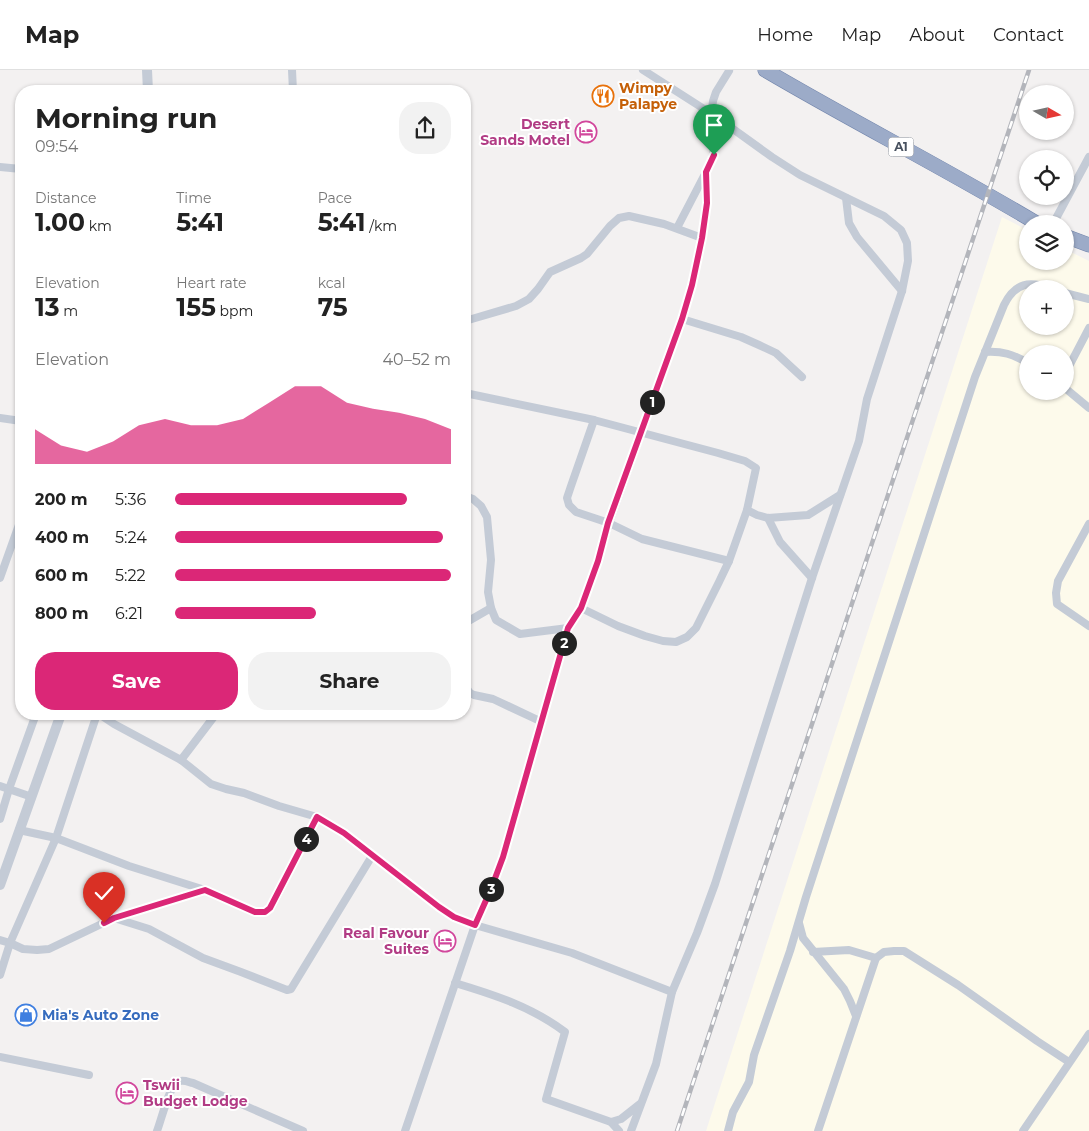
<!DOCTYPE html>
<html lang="en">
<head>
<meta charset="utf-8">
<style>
  :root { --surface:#fff; --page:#f2f2f2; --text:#222; --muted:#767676; --line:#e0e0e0; --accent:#db2777 }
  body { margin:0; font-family:Montserrat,sans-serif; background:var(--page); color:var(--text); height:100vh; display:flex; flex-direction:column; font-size:19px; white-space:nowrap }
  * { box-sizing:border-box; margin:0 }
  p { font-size:16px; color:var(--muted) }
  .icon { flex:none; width:28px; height:28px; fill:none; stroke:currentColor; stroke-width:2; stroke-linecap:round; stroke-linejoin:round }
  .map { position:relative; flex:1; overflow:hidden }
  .sheet { position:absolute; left:15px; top:15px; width:456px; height:635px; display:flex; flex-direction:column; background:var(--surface); border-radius:20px; box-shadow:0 1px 4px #0004 }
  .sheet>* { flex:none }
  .needle { width:32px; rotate:99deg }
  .tools { position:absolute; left:1019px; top:15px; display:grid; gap:10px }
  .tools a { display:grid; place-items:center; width:55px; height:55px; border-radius:50%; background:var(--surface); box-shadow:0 1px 4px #0004; font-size:25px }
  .pin { position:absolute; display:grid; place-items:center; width:42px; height:42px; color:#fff; margin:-51px -21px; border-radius:50% 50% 50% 0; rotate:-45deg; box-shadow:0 0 5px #0007 }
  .pin .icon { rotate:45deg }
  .km { position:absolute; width:25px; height:25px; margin:-12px; border-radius:50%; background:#222; color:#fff; font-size:14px; line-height:25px; text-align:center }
  .round { display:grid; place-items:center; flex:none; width:52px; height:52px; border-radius:20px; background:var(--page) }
  .summary { display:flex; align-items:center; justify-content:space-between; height:85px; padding:0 20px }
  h1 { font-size:28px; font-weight:700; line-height:38px }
  .figures { display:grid; grid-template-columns:repeat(3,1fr); gap:8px; height:85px; padding:5px 20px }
  .figures div { display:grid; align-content:center }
  .figures b { font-size:25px; font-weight:700 }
  .figures small { font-size:14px; font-weight:400 }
  .figures p { font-size:14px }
  .chart { height:140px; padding:10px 20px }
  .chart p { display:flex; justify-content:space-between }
  .chart svg { width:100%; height:90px; margin-top:5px; fill:var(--accent); opacity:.7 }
  .button { display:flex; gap:10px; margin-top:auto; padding:10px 20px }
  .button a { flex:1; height:58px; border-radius:20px; background:var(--accent); color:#fff; font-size:20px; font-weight:700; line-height:58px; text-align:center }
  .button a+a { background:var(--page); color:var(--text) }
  ul { padding:0 20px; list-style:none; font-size:16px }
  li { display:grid; grid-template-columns:80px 60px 1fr; align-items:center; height:38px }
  li i { height:12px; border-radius:6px; background:var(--accent) }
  header { display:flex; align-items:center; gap:30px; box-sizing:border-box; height:70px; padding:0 25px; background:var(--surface); border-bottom:1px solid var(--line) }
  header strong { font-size:24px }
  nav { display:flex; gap:28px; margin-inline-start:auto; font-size:18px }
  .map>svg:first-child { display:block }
  .commercial { fill:#fdfaeb; fill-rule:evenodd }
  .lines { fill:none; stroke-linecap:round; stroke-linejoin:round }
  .trunk-casing { stroke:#7386ac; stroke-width:15 }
  .minor { stroke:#c4cbd6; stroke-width:8 }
  .tertiary { stroke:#c4cbd6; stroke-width:10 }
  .trunk { stroke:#9cabc8; stroke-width:14 }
  .rail-casing { stroke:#b3b5bb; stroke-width:4.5 }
  .rail { stroke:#fff; stroke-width:2.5; stroke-dasharray:8; stroke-linecap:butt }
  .route-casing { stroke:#fff; stroke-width:10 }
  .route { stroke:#db2777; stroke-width:6 }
  .labels { text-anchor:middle; stroke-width:4; stroke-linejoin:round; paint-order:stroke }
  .shield { fill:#fff; stroke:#7f858f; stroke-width:1 }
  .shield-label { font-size:12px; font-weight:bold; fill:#48515f }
  .food-label { font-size:14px; font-weight:bold; fill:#c56008; stroke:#fff; text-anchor:start }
  .hotel-label { font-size:14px; font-weight:bold; fill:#b23c85; stroke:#fff; text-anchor:end }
  .shop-label { font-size:14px; font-weight:bold; fill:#366cbe; stroke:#fff; text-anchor:start }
</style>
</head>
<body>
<header>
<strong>Map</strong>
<nav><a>Home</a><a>Map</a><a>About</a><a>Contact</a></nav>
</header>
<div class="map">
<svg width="1089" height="1061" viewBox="0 0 1089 1061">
  <rect width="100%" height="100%" fill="#f3f1f1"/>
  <path class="commercial" d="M1002,147L1027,160L1028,191H1065V179L1089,191V1061H706ZM1028,219H1065V256H1028ZM1028,284H1065V321H1028Z"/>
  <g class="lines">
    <g class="trunk-casing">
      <g id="trunk">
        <path d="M765,0C855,53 948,100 1038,154"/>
        <polyline points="1065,166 1089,175"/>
      </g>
    </g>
    <g class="minor">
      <polyline points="292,0 293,21"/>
      <polyline points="0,97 21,99"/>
      <polyline points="846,128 849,153 857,167 902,221"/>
      <polyline points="1053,154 1089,87"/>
      <polyline points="677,158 705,104"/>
      <polyline points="1065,223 1089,229"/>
      <polyline points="682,249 741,267 759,275 776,283 802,307"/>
      <polyline points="465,251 516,236 529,229 538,219 550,202 581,188 587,184 610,156 619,148 629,146 664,154 702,168"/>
      <path d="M985,282C1003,281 1012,284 1028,293"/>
      <polyline points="1065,304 1089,258"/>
      <polyline points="1065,318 1089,338"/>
      <polyline points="465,323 594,350 718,383 745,391 756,398 747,440 757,445 768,448 808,445 840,425"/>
      <polyline points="0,348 21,351"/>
      <polyline points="594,350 571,416 567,428 569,435 576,442 609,453 642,469 729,491"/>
      <polyline points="465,426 473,429 481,436 487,447 491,490 488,522 491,538 496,550 520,564 568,558"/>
      <polyline points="768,448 780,472 812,508"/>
      <polyline points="1089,454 1058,511 1056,523 1057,534 1089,556"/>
      <polyline points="0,508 21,449"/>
      <polyline points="581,538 618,556 645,566 663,571 676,572 687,567 696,558 719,512 729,491 747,440"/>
      <polyline points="465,553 491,538"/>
      <polyline points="465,616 470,623 474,625 493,629 542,652"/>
      <polyline points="99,644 114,654 181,690 211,714 226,719 244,723 279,736 317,747 344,763 420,823 454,847 475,855 572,883 672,922"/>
      <polyline points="181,690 216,644"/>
      <polyline points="0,716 32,727"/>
      <polyline points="0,749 9,719 36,644"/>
      <polyline points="19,760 56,768 129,796 205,820 255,842 265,842 271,838 317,747"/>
      <polyline points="114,848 149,859 203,888 241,902 287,920 291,919 372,786"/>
      <polyline points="799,853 803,868 844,919 850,931 856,946"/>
      <polyline points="0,870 10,873 23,879 37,880 49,879 114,848 205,820"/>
      <polyline points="813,882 849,880 876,888"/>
      <polyline points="0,905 10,873 56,768 97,644"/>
      <path d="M455,913C495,925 532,937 565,962L546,1029L611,1052L619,1061"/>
      <polyline points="0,987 89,1005"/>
      <polyline points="611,1052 621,1049 640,1034"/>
      <path d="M157,1061C161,1051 169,1017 177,1012C183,1009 188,1012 193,1013L303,1061"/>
      <polyline points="405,1061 475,855 491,819 503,787 568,558 581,538 598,491 609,453 682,249 692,215 702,168 707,133 706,102 713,85 715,71 715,46 712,39 713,31 716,22 729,1"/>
      <polyline points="631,1061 656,994 672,922 697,863 715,814 812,508 859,371 867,329 902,221 908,191 907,173 901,160 884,146 800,105 772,87 715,46 643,0"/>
      <path d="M728,1061L733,1042L749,1012L754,985L790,881L806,827L975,307L1004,235C1015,213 1029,210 1052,219"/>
      <polyline points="818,1061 876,888 884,882 894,881 904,881 958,915 1037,971 1069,992"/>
      <polyline points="1023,1061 1089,964"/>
    </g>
    <g class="tertiary">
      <polyline points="147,0 148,21"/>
      <polyline points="0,815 61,644"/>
    </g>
    <use href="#trunk" class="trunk"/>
    <g class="rail-casing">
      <polyline id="rail" points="677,1061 1029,0"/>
    </g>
    <use href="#rail" class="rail"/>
  </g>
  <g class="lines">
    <g class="route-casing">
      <polyline id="route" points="104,853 114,848 205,820 255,842 265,842 270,838 317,747 344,763 439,837 454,847 475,855 491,819 503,787 568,558 581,538 598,491 608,453 682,249 692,215 702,168 707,133 706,102 714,85"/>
    </g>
    <use href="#route" class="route"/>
  </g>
  <defs>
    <g id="restaurant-ring" transform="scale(1.125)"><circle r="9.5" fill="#fff" stroke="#e8710a" stroke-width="1.5"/><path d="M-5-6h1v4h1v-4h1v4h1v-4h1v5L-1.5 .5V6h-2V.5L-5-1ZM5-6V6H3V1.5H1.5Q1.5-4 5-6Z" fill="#e8710a"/></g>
    <g id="hotel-ring" transform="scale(1.125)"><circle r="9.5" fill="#fff" stroke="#d1479c" stroke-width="1.5"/><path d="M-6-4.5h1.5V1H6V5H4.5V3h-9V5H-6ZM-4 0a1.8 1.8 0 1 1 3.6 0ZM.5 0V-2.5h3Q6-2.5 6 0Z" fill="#d1479c"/></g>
    <g id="shop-ring" transform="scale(1.125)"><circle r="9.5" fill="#fff" stroke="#3f7fe0" stroke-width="1.5"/><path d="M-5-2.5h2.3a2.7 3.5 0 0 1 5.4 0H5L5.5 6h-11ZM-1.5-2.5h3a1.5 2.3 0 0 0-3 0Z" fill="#3f7fe0"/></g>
  </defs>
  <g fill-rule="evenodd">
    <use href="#restaurant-ring" x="603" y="26"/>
    <use href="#hotel-ring" x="586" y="62"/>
    <use href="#hotel-ring" x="445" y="871"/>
    <use href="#shop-ring" x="26" y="945"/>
    <use href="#hotel-ring" x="127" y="1023"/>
  </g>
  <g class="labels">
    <rect class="shield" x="888.5" y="67.5" width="25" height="19" rx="4"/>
    <g class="shield-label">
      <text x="901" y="81">A1</text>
    </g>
    <g class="food-label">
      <text x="619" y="23">Wimpy<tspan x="619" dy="16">Palapye</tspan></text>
    </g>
    <g class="hotel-label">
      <text x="570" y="59">Desert<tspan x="570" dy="16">Sands Motel</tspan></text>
      <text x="429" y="868">Real Favour<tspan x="429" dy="16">Suites</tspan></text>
      <text x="143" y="1020" text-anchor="start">Tswii<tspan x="143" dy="16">Budget Lodge</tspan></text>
    </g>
    <g class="shop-label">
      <text x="42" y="950">Mia's Auto Zone</text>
    </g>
  </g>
</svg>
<div class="tools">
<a><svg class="needle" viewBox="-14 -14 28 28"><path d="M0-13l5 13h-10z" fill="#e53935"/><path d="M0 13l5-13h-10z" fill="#767676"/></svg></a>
<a><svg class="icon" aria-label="locate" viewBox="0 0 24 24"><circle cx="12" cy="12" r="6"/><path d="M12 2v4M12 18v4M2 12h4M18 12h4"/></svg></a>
<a><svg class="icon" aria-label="layers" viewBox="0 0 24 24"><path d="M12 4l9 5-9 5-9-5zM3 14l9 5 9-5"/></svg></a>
<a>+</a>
<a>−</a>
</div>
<div class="pin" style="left:714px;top:85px;background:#1e9e55"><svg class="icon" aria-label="arrive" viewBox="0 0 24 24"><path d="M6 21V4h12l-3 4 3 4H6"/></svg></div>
<div class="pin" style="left:104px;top:853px;background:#d93025"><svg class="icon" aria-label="check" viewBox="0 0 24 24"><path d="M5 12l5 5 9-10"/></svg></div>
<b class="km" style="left:652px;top:332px">1</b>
<b class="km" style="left:564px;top:573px">2</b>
<b class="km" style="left:491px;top:819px">3</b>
<b class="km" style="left:306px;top:769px">4</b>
<section class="sheet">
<div class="summary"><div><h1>Morning run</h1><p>09:54</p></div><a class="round"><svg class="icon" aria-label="share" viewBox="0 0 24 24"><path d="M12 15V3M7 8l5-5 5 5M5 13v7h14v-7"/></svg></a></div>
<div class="figures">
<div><p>Distance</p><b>1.00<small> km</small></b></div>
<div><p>Time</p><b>5:41</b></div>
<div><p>Pace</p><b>5:41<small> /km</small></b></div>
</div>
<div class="figures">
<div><p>Elevation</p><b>13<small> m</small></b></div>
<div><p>Heart rate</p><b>155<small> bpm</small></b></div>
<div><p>kcal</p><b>75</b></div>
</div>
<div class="chart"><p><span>Elevation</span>40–52 m</p>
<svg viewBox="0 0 160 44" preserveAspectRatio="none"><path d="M0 44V27L10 35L20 38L30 33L40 25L50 22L60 25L70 25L80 22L90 14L100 6L110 6L120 14L130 17L140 19L150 22L160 27V44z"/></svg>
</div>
<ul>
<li><b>200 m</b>5:36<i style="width:84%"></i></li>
<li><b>400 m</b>5:24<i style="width:97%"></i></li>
<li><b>600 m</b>5:22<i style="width:100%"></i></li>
<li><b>800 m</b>6:21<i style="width:51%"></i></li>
</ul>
<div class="button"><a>Save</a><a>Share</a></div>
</section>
</div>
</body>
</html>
